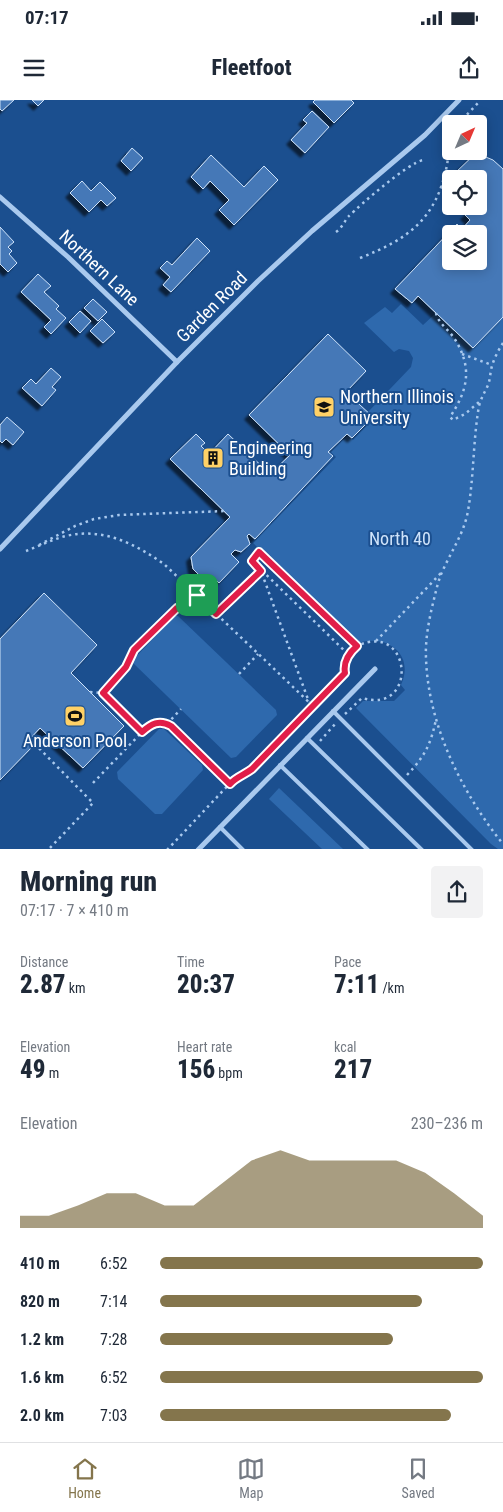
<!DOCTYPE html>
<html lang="en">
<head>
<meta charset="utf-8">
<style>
  :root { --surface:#fff; --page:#f2f2f3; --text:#1f2937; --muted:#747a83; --line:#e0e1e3; --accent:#84754c }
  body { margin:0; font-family:"Roboto Condensed",sans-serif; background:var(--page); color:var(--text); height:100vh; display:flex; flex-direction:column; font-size:19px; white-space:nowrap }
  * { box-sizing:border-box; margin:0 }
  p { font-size:16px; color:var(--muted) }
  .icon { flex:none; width:28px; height:28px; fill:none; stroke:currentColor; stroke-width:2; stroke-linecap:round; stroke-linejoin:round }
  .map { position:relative; height:749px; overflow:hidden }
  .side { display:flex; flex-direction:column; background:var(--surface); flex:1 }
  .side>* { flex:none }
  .needle { width:32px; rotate:44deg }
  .tools { position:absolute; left:442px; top:15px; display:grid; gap:10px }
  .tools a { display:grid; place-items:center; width:45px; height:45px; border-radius:5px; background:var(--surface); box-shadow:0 2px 12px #0003; font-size:25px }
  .pin { position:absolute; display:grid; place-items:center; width:42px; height:42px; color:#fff; margin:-21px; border-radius:10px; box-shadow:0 2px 8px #0006 }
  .round { display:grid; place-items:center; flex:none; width:52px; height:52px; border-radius:5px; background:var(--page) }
  .headline { display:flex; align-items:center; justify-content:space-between; height:85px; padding:0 20px }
  h1 { font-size:28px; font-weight:800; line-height:38px }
  .metrics { display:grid; grid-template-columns:repeat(3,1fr); gap:8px; height:85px; padding:5px 20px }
  .metrics div { display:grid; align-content:center }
  .metrics b { font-size:25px; font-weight:800 }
  .metrics small { font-size:14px; font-weight:400 }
  .metrics p { font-size:14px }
  .chart { height:140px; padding:10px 20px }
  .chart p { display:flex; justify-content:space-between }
  .chart svg { width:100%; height:90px; margin-top:5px; fill:var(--accent); opacity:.7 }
  ul { padding:0 20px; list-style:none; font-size:16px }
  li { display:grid; grid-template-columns:80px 60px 1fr; align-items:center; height:38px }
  li i { height:12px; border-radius:6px; background:var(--accent) }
  .status { display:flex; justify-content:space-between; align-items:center; height:35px; padding:0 25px; background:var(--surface); direction:ltr }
  .status svg { height:14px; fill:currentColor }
  header { display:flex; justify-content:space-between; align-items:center; height:65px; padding:0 20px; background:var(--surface); font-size:22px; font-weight:800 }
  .menu { display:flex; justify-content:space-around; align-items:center; height:70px; border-top:1px solid var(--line); background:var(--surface); font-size:14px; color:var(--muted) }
  .menu a { display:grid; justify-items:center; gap:2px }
  .menu .on { color:var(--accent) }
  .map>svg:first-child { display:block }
  .green { fill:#2e69ad }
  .building { fill:#4478b7; stroke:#cfe3fa; fill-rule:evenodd; filter:url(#shadow) }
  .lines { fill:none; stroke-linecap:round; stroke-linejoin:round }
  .path { stroke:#a9c9ee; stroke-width:2.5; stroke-dasharray:2.5 4; stroke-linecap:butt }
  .lane { stroke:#a9c9ee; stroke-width:4 }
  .street { stroke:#a9c9ee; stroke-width:5 }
  .route-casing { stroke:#fff; stroke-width:10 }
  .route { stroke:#e11d48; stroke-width:6 }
  .labels { text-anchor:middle; stroke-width:4; stroke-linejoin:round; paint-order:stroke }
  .street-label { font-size:18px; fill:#fff; stroke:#1b4f8f }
  .poi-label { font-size:18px; fill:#fff; stroke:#1b4f8f; text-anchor:start }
  .park-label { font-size:18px; fill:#cfe3fa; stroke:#1b4f8f }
</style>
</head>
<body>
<div class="status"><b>07:17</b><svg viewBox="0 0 49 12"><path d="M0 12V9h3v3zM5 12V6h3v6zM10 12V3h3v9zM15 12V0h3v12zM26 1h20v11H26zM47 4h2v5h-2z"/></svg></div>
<header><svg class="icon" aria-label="menu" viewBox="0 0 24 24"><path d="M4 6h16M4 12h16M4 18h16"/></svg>Fleetfoot<svg class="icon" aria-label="share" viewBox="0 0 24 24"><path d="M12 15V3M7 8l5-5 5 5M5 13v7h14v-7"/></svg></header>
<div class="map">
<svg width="503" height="750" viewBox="0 0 503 750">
  <defs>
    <filter id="shadow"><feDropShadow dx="-4.5" dy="4.5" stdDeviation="1" flood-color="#0009"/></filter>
  </defs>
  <rect width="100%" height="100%" fill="#1b4f8f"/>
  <g class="green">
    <path d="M401,204L423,225L436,213L503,217V749H498L491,744L356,608L363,601H394L405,590L401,585C415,554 387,534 358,543L253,443L336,357L331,352L348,335L353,340L374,318L368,312L411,267L413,258L409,251L399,249L394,252L364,223L385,207L392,213Z"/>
    <polygon points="174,516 178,516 276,610 277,615 236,657 231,658 133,563 134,559"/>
    <polygon points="159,629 164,629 202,665 203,670 162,714 155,714 118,679 117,672"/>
    <polygon points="279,688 343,749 322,749 269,699"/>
  </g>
  <g class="building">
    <polygon points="0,0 14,0 2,11 0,9"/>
    <polygon points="32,0 44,0 38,6"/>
    <polygon points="315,0 351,0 354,3 334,23 313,2"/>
    <polygon points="312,11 329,27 305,53 291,40 307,23 303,20"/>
    <polygon points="132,48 143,58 131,71 121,61"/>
    <path d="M476,53L493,60L503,69V217L473,248L418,196L412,203L395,189L457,124L462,129L470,120L465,115L471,109L474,112L476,110L473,106H479V79H454L453,75ZM451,134H479V161H451Z"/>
    <polygon points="211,55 244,87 264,66 278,80 234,125 219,110 229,100 210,81 203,89 191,77"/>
    <polygon points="82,81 91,91 100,82 116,98 107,106 101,100 89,112 70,93"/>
    <polygon points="0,127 14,142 8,147 12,151 9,154 17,163 8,172 0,164"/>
    <polygon points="197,138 210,151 171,192 163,185 170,177 160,168 167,161 172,165"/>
    <polygon points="38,174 51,186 44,192 59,206 56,209 66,218 51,234 44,227 51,220 21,192"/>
    <polygon points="93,199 107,212 98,221 84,208"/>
    <polygon points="80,211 91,221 80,233 69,222"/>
    <polygon points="102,219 115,232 103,243 90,231"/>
    <polygon points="328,234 366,271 346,292 373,317 352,338 347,334 328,352 333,356 255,439 249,434 247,436 250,444 241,452 235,450 231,454 239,462 219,483 213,477 205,478 201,477 193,469 191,457 230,417 170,359 196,334 205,343 201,346 209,354 228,334 270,374 290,355 249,315"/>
    <polygon points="51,268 61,277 52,287 56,290 42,306 22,288 31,279 36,284"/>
    <polygon points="7,317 24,332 13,345 6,339 2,343 0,341 0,325"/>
    <polygon points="44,493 97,545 71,573 124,626 83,668 40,628 28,641 33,646 0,680 0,539"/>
  </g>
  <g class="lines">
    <g class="path">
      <polyline points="458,24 478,3"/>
      <polyline points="441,86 451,96"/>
      <polyline points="462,106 468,111"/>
      <path d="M336,132C342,128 344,122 348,117C361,104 408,63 423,60"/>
      <path d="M360,158C408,139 436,120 447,65C449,56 446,45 447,35L451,30"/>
      <path d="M436,213C438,223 448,229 454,238C473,267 468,290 450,317L453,320L465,314L479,302"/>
      <path d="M503,243C498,251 493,260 491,270C490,275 490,280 488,285C485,292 481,298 479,306C473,340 474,376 468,411C464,433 452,450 443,470C439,478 437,487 435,495C430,515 425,537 426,558C428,625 462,693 503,744"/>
      <polyline points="462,254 492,265"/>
      <polyline points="39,445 75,426 94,419 119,415 225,411"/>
      <path d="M26,451C39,446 53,439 66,436C103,427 135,444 164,464L313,606"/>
      <polygon points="259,452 357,546 349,555 252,461"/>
      <polyline points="216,514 261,471 309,602"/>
      <polyline points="376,541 441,473"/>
      <polyline points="239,574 258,554"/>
      <polyline points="90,592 103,593 142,632"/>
      <polyline points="103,593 126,567 135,550 177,508 187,505 197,495"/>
      <path d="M345,614L362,598C419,615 412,520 357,546"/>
      <polyline points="167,624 181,609"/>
      <polyline points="30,639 93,703 48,750"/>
      <polyline points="320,641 336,623"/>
      <path d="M407,675C425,656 431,644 436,619"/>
      <path d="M93,683L142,632C151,624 159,619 171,626L229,684"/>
      <polyline points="167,750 235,678 247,674 252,669 345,573 345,563 349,555"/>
    </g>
    <g class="lane">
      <polyline points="333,611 472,750"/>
      <polyline points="307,638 422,750"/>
      <polyline points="280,665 368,750"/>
      <polyline points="220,727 243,750"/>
    </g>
    <g class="street">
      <polyline points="0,97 68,157 177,262"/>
      <polyline points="0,449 177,262 258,181 312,131 425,35 459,0"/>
      <polyline points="198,750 375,569"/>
    </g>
  </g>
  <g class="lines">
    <g class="route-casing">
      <path id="route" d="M259,452L357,546C349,553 343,562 345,573L252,669C244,675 236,677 230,684L171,626C159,619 151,624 142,632L103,593L126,567L134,550L177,508L187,504L197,495L216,514L261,471L252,461Z"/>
    </g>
    <use href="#route" class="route"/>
  </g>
  <defs>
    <g id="university-square" transform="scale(1.125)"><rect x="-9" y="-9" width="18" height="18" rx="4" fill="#ffd166" stroke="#1b4f8f"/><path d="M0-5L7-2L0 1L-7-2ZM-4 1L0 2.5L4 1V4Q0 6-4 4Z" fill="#111"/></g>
    <g id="building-square" transform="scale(1.125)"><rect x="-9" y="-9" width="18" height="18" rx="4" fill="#ffd166" stroke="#1b4f8f"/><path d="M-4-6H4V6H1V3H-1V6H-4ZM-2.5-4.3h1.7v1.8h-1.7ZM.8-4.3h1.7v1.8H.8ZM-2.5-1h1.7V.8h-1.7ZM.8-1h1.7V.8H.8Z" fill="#111"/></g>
    <g id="stadium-square" transform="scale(1.125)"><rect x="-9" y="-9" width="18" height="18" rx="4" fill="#ffd166" stroke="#1b4f8f"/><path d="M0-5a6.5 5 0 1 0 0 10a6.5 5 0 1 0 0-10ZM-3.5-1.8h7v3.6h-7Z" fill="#111"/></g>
  </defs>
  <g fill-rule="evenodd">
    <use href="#university-square" x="324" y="307"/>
    <use href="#building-square" x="213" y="358"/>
    <use href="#stadium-square" x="75" y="616"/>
  </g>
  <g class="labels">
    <g class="street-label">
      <text transform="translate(99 168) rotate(43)" y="6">Northern Lane</text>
      <text transform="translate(212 207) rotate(-45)" y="6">Garden Road</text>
    </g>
    <g class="poi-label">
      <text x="340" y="303">Northern Illinois<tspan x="340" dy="21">University</tspan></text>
      <text x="229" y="354">Engineering<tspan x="229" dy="21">Building</tspan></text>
      <text x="75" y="647" text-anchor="middle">Anderson Pool</text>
    </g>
    <g class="park-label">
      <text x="400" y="445">North 40</text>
    </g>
  </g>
</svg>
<div class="tools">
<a><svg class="needle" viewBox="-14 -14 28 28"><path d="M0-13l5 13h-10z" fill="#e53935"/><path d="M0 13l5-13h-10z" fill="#747a83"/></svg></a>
<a><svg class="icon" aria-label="locate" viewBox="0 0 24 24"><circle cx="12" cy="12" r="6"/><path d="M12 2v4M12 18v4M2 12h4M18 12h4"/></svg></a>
<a><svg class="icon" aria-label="layers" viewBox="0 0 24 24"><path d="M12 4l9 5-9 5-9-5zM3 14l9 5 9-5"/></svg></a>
</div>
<div class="pin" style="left:197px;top:495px;background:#1e9e55"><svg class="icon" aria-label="arrive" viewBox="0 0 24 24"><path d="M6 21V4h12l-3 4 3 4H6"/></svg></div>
</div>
<section class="side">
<div class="headline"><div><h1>Morning run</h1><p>07:17 · 7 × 410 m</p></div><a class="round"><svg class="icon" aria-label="share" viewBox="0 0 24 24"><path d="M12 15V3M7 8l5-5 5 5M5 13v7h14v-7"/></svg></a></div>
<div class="metrics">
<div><p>Distance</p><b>2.87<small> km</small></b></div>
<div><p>Time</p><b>20:37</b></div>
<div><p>Pace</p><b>7:11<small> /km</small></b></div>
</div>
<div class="metrics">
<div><p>Elevation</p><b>49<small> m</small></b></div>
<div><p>Heart rate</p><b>156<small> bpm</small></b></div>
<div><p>kcal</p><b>217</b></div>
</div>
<div class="chart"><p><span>Elevation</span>230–236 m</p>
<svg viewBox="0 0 160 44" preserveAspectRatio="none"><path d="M0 44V38L10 38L20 33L30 27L40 27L50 33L60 33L70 22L80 11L90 6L100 11L110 11L120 11L130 11L140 17L150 27L160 38V44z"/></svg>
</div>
<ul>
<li><b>410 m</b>6:52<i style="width:100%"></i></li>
<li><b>820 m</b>7:14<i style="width:81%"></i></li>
<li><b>1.2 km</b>7:28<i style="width:72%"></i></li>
<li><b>1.6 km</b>6:52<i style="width:100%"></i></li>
<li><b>2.0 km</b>7:03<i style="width:90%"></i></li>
</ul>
</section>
<nav class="menu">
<a class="on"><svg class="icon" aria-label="home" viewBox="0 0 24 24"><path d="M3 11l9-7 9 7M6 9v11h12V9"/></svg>Home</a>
<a><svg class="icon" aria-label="map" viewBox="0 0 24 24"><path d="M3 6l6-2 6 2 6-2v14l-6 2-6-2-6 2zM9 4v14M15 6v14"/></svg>Map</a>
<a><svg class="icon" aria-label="saved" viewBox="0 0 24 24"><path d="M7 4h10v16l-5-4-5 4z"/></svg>Saved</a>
</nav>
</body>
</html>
